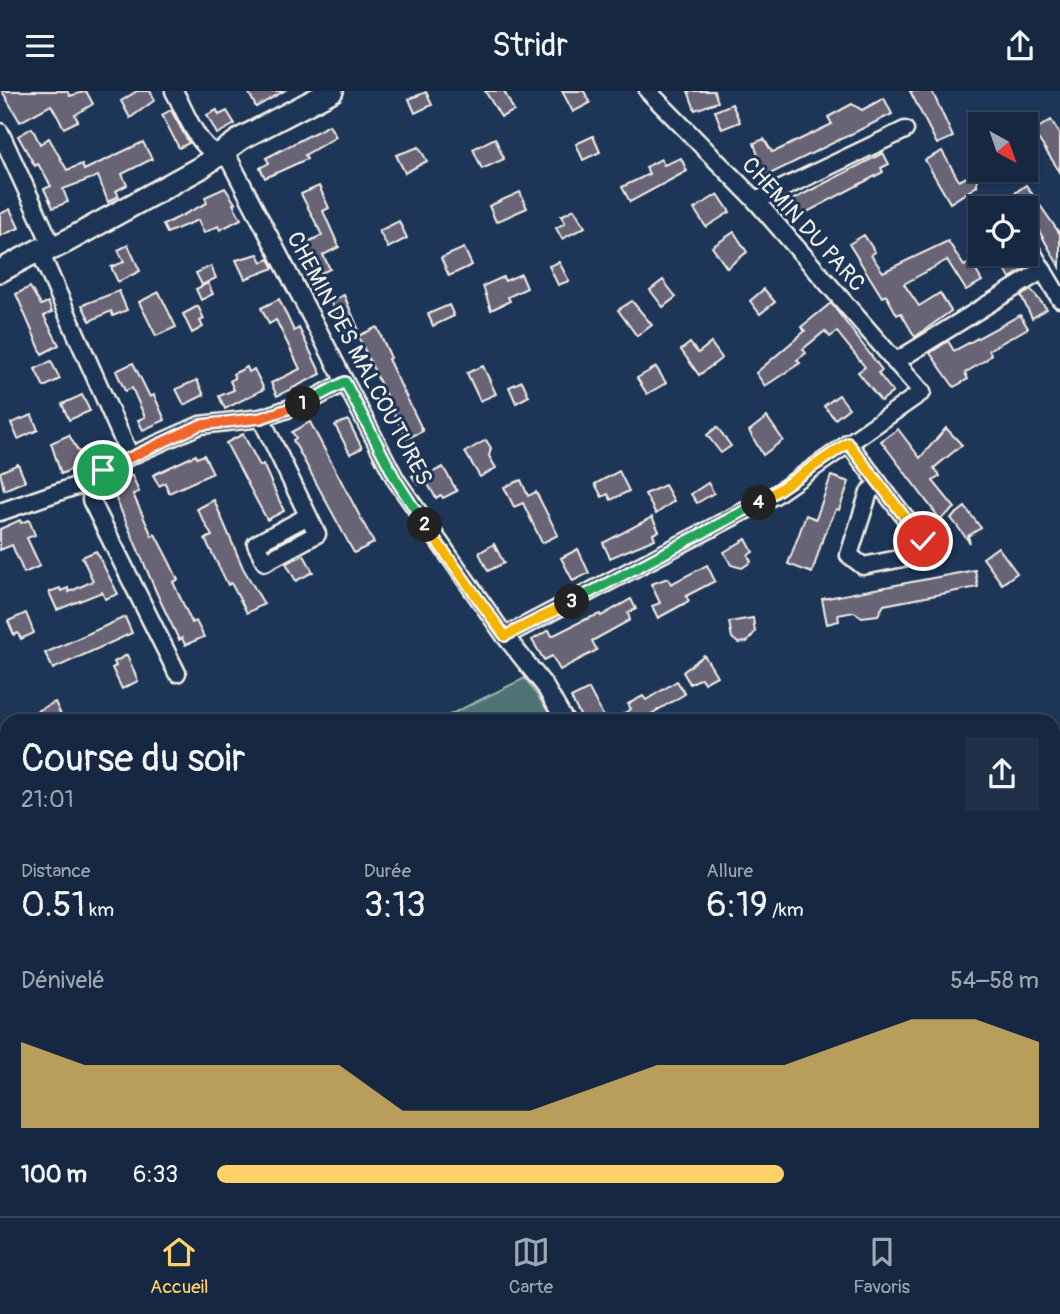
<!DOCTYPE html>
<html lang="fr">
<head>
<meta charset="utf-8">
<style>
  :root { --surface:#162841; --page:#1f3048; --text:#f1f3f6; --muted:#9ea6b1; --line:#35445a; --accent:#ffd166 }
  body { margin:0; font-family:Pangolin,sans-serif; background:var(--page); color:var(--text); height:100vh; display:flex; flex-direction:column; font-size:26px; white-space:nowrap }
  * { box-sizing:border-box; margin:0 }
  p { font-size:23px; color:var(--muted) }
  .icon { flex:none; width:38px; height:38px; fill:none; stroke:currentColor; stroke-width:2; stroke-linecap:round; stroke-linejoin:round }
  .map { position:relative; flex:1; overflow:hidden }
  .side { position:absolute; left:0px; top:623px; width:1060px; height:502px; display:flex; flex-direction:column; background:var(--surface); border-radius:21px 21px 0 0; box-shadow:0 2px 5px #0004,0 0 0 2px var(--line) }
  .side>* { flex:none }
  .needle { width:46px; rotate:140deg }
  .buttons { position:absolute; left:968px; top:21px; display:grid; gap:14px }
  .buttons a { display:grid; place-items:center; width:70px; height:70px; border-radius:0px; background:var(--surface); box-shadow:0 2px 5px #0004,0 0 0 2px var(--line); font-size:35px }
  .pin { position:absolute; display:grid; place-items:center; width:60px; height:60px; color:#fff; margin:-30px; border:4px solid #fff; border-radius:50%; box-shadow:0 2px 7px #0007 }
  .km { position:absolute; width:35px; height:35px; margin:-18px; border-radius:50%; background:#222; color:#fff; font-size:19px; line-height:35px; text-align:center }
  .round { display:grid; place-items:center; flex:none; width:74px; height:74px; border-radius:0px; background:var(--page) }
  .head { display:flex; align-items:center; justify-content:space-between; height:119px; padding:0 21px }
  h1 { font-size:38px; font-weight:600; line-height:52px }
  .stats { display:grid; grid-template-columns:repeat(3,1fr); gap:10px; height:119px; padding:7px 21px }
  .stats div { display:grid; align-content:center }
  .stats b { font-size:35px; font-weight:600 }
  .stats small { font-size:19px; font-weight:400 }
  .stats p { font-size:19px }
  .chart { height:196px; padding:14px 21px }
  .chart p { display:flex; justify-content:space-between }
  .chart svg { width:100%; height:126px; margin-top:7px; fill:var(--accent); opacity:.7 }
  ul { padding:0 21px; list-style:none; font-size:23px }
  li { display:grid; grid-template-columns:112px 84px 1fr; align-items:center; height:52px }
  li i { height:18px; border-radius:9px; background:var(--accent) }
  header { display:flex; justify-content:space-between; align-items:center; height:91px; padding:0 21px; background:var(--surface); font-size:32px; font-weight:600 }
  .tab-bar { display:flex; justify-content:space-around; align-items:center; height:98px; border-top:2px solid var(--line); background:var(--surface); font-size:19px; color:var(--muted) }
  .tab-bar a { display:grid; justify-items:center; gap:4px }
  .tab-bar .current { color:var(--accent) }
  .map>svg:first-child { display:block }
  .green { fill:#4e7375; stroke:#a1b2ae; stroke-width:2 }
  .building { fill:#696476; stroke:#f4f1e8; stroke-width:2 }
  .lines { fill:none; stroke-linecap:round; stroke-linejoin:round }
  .street-casing { stroke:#f4f1e8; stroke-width:21 }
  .secondary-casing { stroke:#f4f1e8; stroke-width:26 }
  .street { stroke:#1d3557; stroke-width:16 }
  .secondary { stroke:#1d3557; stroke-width:21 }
  .split-1-casing { stroke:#fff; stroke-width:14 }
  .split-2-casing { stroke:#fff; stroke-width:14 }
  .split-3-casing { stroke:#fff; stroke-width:14 }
  .split-4-casing { stroke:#fff; stroke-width:14 }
  .split-5-casing { stroke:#fff; stroke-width:14 }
  .split-1 { stroke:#f0652b; stroke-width:9 }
  .split-2 { stroke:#22a559; stroke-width:9 }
  .split-3 { stroke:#f5b400; stroke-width:9 }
  .split-4 { stroke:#22a559; stroke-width:9 }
  .split-5 { stroke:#f5b400; stroke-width:9 }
  .labels { text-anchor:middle; stroke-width:6; stroke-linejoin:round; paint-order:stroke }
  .street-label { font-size:23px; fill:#f4f1e8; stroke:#1d3557 }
</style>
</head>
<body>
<header><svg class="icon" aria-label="menu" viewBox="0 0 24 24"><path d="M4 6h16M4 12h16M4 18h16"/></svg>Stridr<svg class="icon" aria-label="share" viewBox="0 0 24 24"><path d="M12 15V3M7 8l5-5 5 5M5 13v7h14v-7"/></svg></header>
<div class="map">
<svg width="1060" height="1125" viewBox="0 0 1060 1125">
  <rect width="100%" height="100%" fill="#1d3557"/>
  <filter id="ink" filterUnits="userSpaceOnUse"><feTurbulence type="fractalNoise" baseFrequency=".0143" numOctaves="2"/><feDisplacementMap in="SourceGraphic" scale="14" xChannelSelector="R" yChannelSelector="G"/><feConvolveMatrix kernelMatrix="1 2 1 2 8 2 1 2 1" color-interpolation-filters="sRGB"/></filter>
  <g filter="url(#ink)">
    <g class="green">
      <polygon points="525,587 555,630 437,630"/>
      <polygon points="7,998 7,1118 272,1118 275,1125 0,1125 0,1002"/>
    </g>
    <g class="building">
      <polygon points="2,0 67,0 70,5 86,0 93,13 75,24 78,30 64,37 51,14 20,31"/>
      <polygon points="137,0 150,0 155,9 130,27 121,10"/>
      <polygon points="248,0 284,0 256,16"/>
      <polygon points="485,0 504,0 514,20 501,26"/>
      <polygon points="562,0 584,0 590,12 573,21"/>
      <polygon points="688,0 714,0 718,11 695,19"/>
      <polygon points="910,0 932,0 953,46 937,53"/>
      <polygon points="426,1 432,14 415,22 409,8"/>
      <polygon points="884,7 892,23 764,86 756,70 759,68 754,52 764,48 772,61 778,59 832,33 828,26 852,13 862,19"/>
      <polygon points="732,13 740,31 722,38 715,20"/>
      <polygon points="171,19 189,52 179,57 162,24"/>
      <polygon points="217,19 219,24 227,20 235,33 217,43 207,24"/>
      <polygon points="1051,29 1060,43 1060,81 1033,40"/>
      <polygon points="329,34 336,46 305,64 307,68 265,87 260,77 269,72 266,67"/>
      <polygon points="32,37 40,53 49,47 67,79 82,73 84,79 143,51 152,68 122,83 127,94 116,100 119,105 108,111 98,85 63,98 68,111 53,117 44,98 51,95 38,73 35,75 18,45"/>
      <polygon points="593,45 600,61 583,69 576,53"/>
      <polygon points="495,47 504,68 482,78 473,58"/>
      <polygon points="419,56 427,70 405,82 396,64"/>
      <polygon points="942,60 959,90 971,84 977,88 977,95 950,112 925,69"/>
      <polygon points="883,62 889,73 881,77 883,81 796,127 788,111"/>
      <polygon points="681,67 687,80 630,111 622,96 649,83 646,76 661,68 664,74"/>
      <polygon points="1026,94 1060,143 1060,177 1026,117 1000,117 1015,108 1012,104"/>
      <polygon points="319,95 329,117 323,120 339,156 323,164 330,178 315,185 300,155 322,144 301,103"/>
      <polygon points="225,97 235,112 233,113 241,128 220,139 218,135 204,142 198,129 167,142 163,134 207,112 205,106"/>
      <polygon points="520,101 527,117 496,131 489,115"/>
      <polygon points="718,103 730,121 706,136 694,118"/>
      <polygon points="10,118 19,137 0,145 0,123"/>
      <polygon points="574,118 585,136 562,148 556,137 565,132 561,125"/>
      <polygon points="399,130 407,147 388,157 379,140"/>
      <polygon points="734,141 747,161 727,177 712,156"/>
      <polygon points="864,144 875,161 871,164 883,181 948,150 964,175 971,171 982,190 966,199 947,169 904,193 919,215 940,202 951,220 915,246 901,222 897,224 886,204 882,206 849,153"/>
      <polygon points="128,154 140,180 118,191 111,176 124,171 118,159"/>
      <polygon points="464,157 472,174 449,185 441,167"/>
      <polygon points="258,163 262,171 269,168 274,177 245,188 236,169"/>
      <polygon points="995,163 1016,163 1025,178 1010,187"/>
      <polygon points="559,171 569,190 558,194 549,175"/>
      <polygon points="211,175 216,187 202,194 196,182"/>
      <polygon points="521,183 527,197 508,206 510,210 491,219 483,195 503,186 505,190"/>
      <polygon points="663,189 676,206 663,216 650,199"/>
      <polygon points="208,192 213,203 201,209 196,198"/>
      <polygon points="30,196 41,214 48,211 52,221 44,225 59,254 42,263 16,203"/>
      <polygon points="764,198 775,211 760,223 750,210"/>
      <polygon points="1031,199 1047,218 1032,227 1021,205"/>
      <polygon points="119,200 127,219 113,225 111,220 90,230 82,214"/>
      <polygon points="159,201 176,236 156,245 139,211"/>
      <polygon points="344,204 358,237 345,242 330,210"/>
      <polygon points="279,208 294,240 299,237 321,283 277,305 271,292 300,278 276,229 269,233 261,217"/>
      <polygon points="632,210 652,234 637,245 618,219"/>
      <polygon points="831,212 882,279 878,282 893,301 881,310 858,281 865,276 837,241 830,246 825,240 803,258 806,262 797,269 800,272 765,295 756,282 805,240 801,236"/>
      <polygon points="449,214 454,225 433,235 428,223"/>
      <polygon points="198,215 204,228 200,230 203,236 192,242 183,223"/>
      <polygon points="1020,224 1028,237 989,259 991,263 987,268 965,282 968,288 954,296 930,262 948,250 954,260"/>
      <polygon points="377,236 391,267 388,268 423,340 406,348 358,245"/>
      <polygon points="690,252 698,262 711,252 722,267 699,284 681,259"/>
      <polygon points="51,270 60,288 44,296 35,278"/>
      <polygon points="133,272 150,306 154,304 165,329 143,339 138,329 145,326 132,297 125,300 116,280"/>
      <polygon points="483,275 496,303 480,310 467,282"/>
      <polygon points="247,276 249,281 254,278 264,298 225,318 219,305 234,299 230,290 235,287 233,283"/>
      <polygon points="656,276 666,292 647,303 637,287"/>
      <polygon points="197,289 204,304 184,314 176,298"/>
      <polygon points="522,290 529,305 516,312 509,296"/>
      <polygon points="82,304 90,320 69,329 62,313"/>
      <polygon points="839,304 849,317 835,328 824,315"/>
      <polygon points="32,324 38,339 18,348 11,332"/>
      <polygon points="767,326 783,349 763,364 749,340"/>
      <polygon points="348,329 362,357 350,363 335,334"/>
      <polygon points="310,331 374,452 354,462 293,349 296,347 292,341"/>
      <polygon points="717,336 731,355 721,362 707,344"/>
      <polygon points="946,337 962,354 934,377 940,385 933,390 955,417 940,428 881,350 898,338 920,367"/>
      <polygon points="243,343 260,375 263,373 284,420 267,429 226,352"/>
      <polygon points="69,344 85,372 61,383 51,352"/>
      <polygon points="486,349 491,357 489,365 496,377 480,386 465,361"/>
      <polygon points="196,364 197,367 204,364 213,382 169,402 165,392 159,395 153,384"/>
      <polygon points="18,373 25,390 4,399 0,381"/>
      <polygon points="443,376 457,400 443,407 441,404 436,407 426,390 418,394 412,385 424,379 427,384"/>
      <polygon points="619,380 629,400 611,409 608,403 602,406 595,393"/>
      <polygon points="132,384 139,401 133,403 152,445 155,443 170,472 178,489 173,491 192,532 196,530 204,546 185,554 182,547 179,549 158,505 113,401 116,400 114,393"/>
      <polygon points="831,385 849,391 839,419 836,418 824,444 812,482 788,473 806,424 816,428"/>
      <polygon points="521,389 528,405 536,401 558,444 542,452 523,412 514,416 504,396"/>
      <polygon points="708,392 714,402 697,412 691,403"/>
      <polygon points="665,394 674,410 656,423 645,403"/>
      <polygon points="214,409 243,477 264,513 247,522 231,492 228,494 205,448 212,445 197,418"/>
      <polygon points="965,416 981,437 968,445 970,452 951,427"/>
      <polygon points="652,426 659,440 653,443 655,448 610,467 603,452"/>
      <polygon points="20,429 21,432 29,429 35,444 27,447 40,475 24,482 12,454 0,459 0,438"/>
      <polygon points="746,448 753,461 748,464 751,471 742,477 731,474 724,461"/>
      <polygon points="494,453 504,472 488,480 479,462"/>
      <polygon points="998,456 1017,482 1002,493 983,467"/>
      <polygon points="578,458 589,482 573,490 561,467"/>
      <polygon points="96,460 118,503 105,508 102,501 57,519 49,501 60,497 61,500 68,497 69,501 93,490 82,466"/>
      <polygon points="304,464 313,481 296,490 286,472"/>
      <polygon points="707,474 715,490 686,505 689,510 658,527 652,515 660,512 651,493 668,487 671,493"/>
      <polygon points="975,479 978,496 884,514 878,524 862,526 854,521 838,524 839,530 827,533 822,508"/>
      <polygon points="631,508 636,518 628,522 630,529 592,550 597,559 560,579 552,565 544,569 532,549 549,539 552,545 584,529 600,523 601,525"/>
      <polygon points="26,522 34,542 21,548 18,542 14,544 8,530"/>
      <polygon points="125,526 132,542 53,578 45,562"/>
      <polygon points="753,527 755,541 747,551 738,552 732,547 729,531"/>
      <polygon points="127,564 138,590 122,598 112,577 116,575 114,571"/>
      <polygon points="704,564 717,585 704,592 701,587 690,593 683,581"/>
      <polygon points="677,590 685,603 639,630 611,630 631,618 628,613 643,605 646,609"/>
      <polygon points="589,598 606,630 583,630 571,607"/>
      <polygon points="55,611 62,626 54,630 16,630"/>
    </g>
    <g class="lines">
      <g class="street-casing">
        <g id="street">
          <path d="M174,0C188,25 198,62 229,68L396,389L505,545L544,594L565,630"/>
          <polyline points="0,41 53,157"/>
          <polyline points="756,110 905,39"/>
          <polyline points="1026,151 1060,208"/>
          <path d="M39,159L130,365C109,376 93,383 91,409L177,582"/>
          <polyline points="895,271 1043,179"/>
          <polyline points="261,327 317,443 265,471 256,453 308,425"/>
          <polyline points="848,352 923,450 918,464 863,475 849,464 869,401 879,392"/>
          <polyline points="130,365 200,334 261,327 308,311 345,291"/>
          <polyline points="0,421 76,395 92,393"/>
          <polyline points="505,545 775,404 922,301 756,110 648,0"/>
        </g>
      </g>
      <g class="secondary-casing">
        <polyline id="secondary" points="0,180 39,159 53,157 67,150 200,77 242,47 332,0"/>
      </g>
      <use href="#street" class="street"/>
      <use href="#secondary" class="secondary"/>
    </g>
  </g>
  <g class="lines" filter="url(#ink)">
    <g class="split-1-casing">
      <polyline id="split-1" points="103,379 200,334 261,327 303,313"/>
    </g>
    <g class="split-2-casing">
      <polyline id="split-2" points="303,313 345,291 396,389 425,434"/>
    </g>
    <g class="split-3-casing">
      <polyline id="split-3" points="425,434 505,545 572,511"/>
    </g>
    <g class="split-4-casing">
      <polyline id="split-4" points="572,511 759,412"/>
    </g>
    <g class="split-5-casing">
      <polyline id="split-5" points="759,412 848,352 923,450"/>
    </g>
    <use href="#split-1" class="split-1"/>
    <use href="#split-2" class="split-2"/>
    <use href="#split-3" class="split-3"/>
    <use href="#split-4" class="split-4"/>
    <use href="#split-5" class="split-5"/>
  </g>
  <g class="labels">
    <g class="street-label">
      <text transform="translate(804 133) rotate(48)" y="8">CHEMIN DU PARC</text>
      <text transform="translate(360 267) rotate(62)" y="8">CHEMIN DES MALCOUTURES</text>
    </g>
  </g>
</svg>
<div class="buttons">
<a><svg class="needle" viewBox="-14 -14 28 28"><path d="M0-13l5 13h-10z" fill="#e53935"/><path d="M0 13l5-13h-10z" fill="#9ea6b1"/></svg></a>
<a><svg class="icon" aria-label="locate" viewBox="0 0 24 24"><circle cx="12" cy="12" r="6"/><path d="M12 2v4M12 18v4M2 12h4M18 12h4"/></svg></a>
</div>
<div class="pin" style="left:103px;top:379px;background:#1e9e55"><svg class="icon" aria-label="arrive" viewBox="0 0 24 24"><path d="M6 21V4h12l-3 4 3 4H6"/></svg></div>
<div class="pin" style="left:923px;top:450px;background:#d93025"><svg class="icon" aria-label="check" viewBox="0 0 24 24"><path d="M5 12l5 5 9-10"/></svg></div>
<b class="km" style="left:303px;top:313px">1</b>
<b class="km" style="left:425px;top:434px">2</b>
<b class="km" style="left:572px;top:511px">3</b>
<b class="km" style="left:759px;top:412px">4</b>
<section class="side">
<div class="head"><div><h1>Course du soir</h1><p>21:01</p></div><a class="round"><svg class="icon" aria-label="share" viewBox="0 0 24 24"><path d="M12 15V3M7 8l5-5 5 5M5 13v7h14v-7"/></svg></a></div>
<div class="stats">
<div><p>Distance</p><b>0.51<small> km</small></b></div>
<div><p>Durée</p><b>3:13</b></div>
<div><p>Allure</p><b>6:19<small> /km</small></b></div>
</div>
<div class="chart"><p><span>Dénivelé</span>54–58 m</p>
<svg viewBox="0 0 160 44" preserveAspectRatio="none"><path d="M0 44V14L10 22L20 22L30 22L40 22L50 22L60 38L70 38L80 38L90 30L100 22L110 22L120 22L130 14L140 6L150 6L160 14V44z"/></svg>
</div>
<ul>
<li><b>100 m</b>6:33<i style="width:69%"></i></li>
</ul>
</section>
</div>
<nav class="tab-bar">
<a class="current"><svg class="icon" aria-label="home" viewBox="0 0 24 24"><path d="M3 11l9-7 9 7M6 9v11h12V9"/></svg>Accueil</a>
<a><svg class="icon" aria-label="map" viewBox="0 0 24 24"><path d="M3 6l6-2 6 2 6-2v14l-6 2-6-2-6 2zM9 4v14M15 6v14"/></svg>Carte</a>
<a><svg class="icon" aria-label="saved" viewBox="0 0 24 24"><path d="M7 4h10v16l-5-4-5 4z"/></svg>Favoris</a>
</nav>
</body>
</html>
